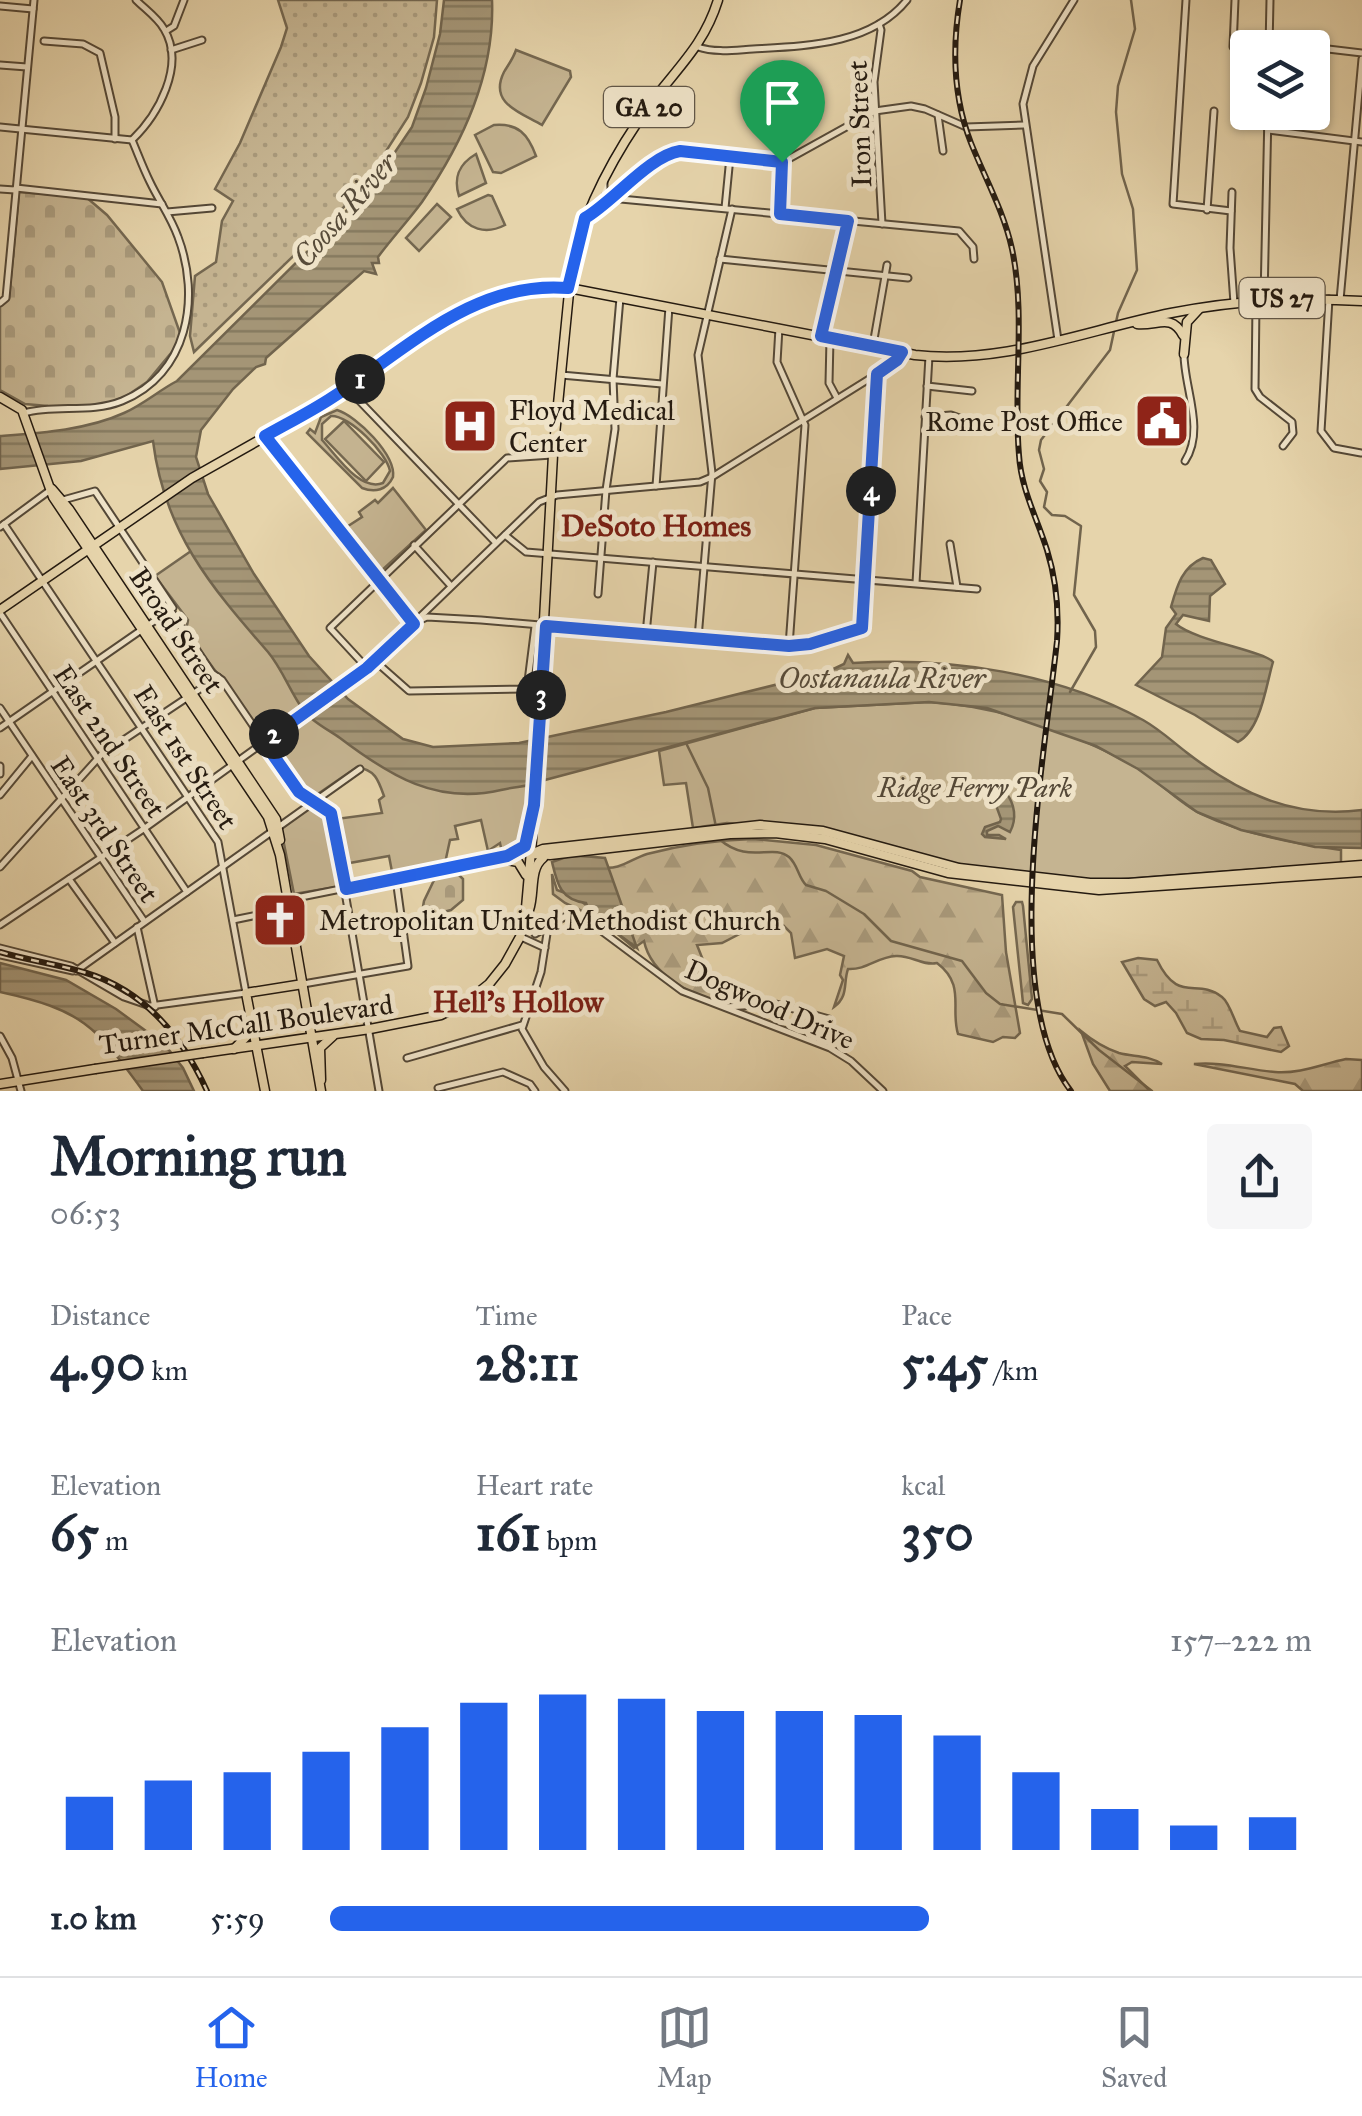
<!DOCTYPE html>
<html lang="en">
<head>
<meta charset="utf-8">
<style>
  :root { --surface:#fff; --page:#f6f6f7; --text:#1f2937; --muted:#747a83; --line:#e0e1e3; --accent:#2563eb }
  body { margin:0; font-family:"IM FELL Great Primer",serif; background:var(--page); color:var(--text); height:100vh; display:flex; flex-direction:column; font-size:38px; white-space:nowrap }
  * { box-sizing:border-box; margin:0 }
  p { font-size:32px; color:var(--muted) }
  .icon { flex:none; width:55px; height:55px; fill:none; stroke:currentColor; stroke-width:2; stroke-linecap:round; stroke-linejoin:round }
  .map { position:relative; height:1091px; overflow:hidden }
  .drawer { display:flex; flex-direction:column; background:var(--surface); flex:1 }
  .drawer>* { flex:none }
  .buttons { position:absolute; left:1230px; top:30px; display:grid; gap:20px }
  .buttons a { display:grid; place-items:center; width:100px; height:100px; border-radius:10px; background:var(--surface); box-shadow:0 2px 8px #0004; font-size:50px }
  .pin { position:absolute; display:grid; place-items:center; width:85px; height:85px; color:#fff; margin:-102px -42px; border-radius:50% 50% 50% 0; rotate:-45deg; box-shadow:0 0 10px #0007 }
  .pin .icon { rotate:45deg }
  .km { position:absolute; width:50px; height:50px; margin:-25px; border-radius:50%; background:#222; color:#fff; font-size:28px; line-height:50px; text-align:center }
  .round { display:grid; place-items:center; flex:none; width:105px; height:105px; border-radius:10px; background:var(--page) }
  .headline { display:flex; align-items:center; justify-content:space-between; height:170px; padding:0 50px }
  h1 { font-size:55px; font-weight:700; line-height:75px }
  .stats { display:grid; grid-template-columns:repeat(3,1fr); gap:15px; height:170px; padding:10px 50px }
  .stats div { display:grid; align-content:center }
  .stats b { font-size:50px; font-weight:700 }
  .stats small { font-size:28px; font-weight:400 }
  .stats p { font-size:28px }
  .chart { height:280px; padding:20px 50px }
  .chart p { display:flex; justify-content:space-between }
  .chart svg { width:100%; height:180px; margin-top:10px; stroke:var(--accent); stroke-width:6 }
  ul { padding:0 50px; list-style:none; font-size:32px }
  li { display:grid; grid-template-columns:160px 120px 1fr; align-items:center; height:75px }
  li i { height:25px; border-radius:12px; background:var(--accent) }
  .dock { display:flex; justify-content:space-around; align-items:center; height:140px; border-top:2px solid var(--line); background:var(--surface); font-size:28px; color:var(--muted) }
  .dock a { display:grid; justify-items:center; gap:5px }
  .dock .selected { color:var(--accent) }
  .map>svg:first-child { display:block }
  .grass { fill:url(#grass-dots); stroke:#746750; stroke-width:2.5 }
  .forest { fill:url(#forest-firs); stroke:#746750; stroke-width:2.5 }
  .wetland { fill:url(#wetland-marsh); stroke:#746750; stroke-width:2.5 }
  .cemetery { fill:url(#cemetery-stones); stroke:#746750; stroke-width:2.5 }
  .green { fill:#c5b491; stroke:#746750; stroke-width:2.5; fill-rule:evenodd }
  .water { fill:url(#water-rules); stroke:#71644d; stroke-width:2.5 }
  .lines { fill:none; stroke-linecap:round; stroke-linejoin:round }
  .stream { stroke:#71644d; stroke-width:2.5 }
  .minor-casing { stroke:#544837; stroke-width:9 }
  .major-casing { stroke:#241a10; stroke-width:11 }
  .minor { stroke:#efe3c8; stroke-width:5 }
  .major { stroke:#e6d4ab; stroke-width:8 }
  .rail-casing { stroke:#241a10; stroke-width:6 }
  .rail { stroke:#efe3c8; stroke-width:2.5; stroke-dasharray:8; stroke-linecap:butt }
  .major-bridge-casing { stroke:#241a10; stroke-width:11; stroke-linecap:butt }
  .major-bridge { stroke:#e6d4ab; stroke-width:8 }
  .route-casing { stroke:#fff; stroke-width:20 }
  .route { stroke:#2563eb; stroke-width:12 }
  .labels { text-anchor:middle; stroke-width:10; stroke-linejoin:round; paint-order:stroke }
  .shield { fill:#efe3c8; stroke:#615647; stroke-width:2.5 }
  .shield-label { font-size:25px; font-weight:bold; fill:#241a10 }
  .street-label { font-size:28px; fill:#241a10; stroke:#efe3c8 }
  .poi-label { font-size:28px; fill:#241a10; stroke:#efe3c8; text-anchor:start }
  .park-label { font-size:28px; font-style:italic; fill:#544837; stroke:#efe3c8 }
  .water-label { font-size:30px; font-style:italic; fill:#574b39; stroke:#efe3c8 }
  .neighbourhood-label { font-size:30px; font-weight:bold; fill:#7a1f14; stroke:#efe3c8 }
</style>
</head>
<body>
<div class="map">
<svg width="1362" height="1091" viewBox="0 0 1362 1091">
  <defs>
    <pattern id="grass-dots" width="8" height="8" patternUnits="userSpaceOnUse" patternTransform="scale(2.5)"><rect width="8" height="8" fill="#c5b491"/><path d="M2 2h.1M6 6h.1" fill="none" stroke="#a99a7c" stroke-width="1.8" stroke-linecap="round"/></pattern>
    <pattern id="forest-firs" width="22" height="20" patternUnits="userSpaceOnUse" patternTransform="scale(2.5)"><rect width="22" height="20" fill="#c5b491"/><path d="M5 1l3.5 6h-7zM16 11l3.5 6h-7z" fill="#a99a7c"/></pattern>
    <pattern id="wetland-marsh" width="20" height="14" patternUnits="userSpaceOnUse" patternTransform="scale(2.5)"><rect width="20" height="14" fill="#c5b491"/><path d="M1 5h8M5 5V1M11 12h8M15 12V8" fill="none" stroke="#a99a7c"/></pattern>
    <pattern id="cemetery-stones" width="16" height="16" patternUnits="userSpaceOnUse" patternTransform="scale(2.5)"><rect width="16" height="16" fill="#c5b491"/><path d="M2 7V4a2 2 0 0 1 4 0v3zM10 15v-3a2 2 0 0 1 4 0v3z" fill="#a99a7c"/></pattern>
    <pattern id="water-rules" width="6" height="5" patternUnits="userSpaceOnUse" patternTransform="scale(2.5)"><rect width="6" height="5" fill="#a49576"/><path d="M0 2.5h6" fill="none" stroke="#85795f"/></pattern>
  </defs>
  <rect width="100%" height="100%" fill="#e6d4ab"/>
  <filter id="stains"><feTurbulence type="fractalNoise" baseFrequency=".002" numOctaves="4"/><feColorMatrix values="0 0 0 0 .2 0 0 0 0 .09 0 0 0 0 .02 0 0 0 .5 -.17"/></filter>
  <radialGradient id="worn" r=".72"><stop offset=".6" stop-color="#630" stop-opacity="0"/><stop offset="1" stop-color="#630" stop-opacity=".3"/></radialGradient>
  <polygon class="grass" points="278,0 437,0 434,37 421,83 408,117 372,173 344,207 194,352 190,336 195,276 216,262 222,221 233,201 215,189 240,143 281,47 287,28"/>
  <g class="forest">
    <path d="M753,839L816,845L912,871L920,877L1002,895L1006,952L1020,1033L1015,1038L1003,1037L993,1042L958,1034C950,1008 966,985 937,963C922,966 911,955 896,956C877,957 867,970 848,969C843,983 849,996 834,1007L843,980L840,975L844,956L827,949L795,958L791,933L783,925L753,927L722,943L697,945L707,970L709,986L726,1003C693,998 651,975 644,941L634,948L601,920L565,903L553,894L552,874L557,890L576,897L591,909L601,867C619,871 631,859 647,854C681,845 718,840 753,839Z"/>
    <polygon points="1016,902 1022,902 1023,906 1032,999 1028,1005 1023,1003 1013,907"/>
    <path d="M1081,1031C1093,1041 1104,1048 1119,1053C1134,1057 1148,1055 1162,1064L1132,1062L1125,1066L1150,1091H1110L1093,1064Z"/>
    <path d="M1346,1059L1362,1060V1091H1303L1295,1084L1194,1064C1221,1061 1248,1070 1275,1072C1300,1074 1322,1064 1346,1059Z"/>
  </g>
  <path class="wetland" d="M1138,958L1157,960C1179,1005 1196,977 1222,997C1230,1003 1234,1021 1240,1031L1267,1037L1274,1028L1281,1027L1289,1046L1281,1052L1224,1040L1201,1039L1187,1033L1176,1013L1166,1002L1155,1006L1144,999L1122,962Z"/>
  <g class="cemetery">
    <polygon points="19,192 86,197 107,215 162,282 180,333 176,347 147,382 125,397 111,402 86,407 48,406 25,404 0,390 0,306 9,298"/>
    <polygon points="455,871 463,879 463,900 451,910 421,918 424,901 436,876"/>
  </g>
  <g class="green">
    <path d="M516,50L570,71L571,77L542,125C522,113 488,104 504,72C508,65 513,59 516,50Z"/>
    <path d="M494,125C518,123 528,134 536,156L501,173L493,172L475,135Z"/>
    <path d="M476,154L486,183L459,196C453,177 459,164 476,154Z"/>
    <path d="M488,195L492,196L505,225C486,235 467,230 457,209Z"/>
    <polygon points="437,204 451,217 419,251 406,238"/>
    <path d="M337,410C357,416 396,455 393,477C387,490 375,493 362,488L307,433L310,429L315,433L321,417ZM331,416C349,415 387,453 390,471L383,483C360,492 337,456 322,440V424Z"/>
    <polygon points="344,421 384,462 366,481 325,439"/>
    <polygon points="393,488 426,530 380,572 345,528 362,517 359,512 375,500 378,503"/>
    <path d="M207,540L353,729L438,779L530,768L524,844L513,852L502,853L500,843L488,851L481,820L455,826L458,839L450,840L445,863L393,877L389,856L344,864L336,819L382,813L379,800L384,796C378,779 375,770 357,767L312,798L298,787L299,781L273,749L271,741L263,736L186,631L188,620L155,576Z"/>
    <path d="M929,702C997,705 1080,734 1139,769C1160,782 1179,803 1201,814C1243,834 1295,844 1341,850V863L1097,881L958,866L844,834L727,823L693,828L686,783L664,785L659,751L815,708Z"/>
    <polygon points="314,804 326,811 331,818 342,886 294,894 281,829"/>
  </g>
  <g class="water">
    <path d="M444,0H492C495,74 463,142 422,202C408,221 392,238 378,257L379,263H372L376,274L364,271L266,358L265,364L256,367L233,389L201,430L196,457L208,494L254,574L309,656L348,699L403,739L433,747L519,743L666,712L827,672L844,664L848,655L853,663C951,657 1057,673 1143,720C1159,729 1172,741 1186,752C1239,793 1293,819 1362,810V848L1315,847L1241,830L1197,812L1138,769L1096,746L987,708L929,702L815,708L545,780C530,787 517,786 501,790C437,805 390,776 340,738C329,730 312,722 304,711C290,692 283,670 268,652C210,586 164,531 153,441L81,461L0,469V436C40,433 87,430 124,413C144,404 158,391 177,381L334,225L389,161L412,127L426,88L440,34Z"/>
    <path d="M1203,558L1211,560L1225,584L1210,596L1209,621L1183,615L1176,624C1196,641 1264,651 1273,662C1266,685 1261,730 1238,742L1195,715L1136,685L1162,657L1166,628L1176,614L1171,607C1177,586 1182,567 1203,558Z"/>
    <path d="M1006,793C1015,804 1017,819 1010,832L998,826L987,831V835H999L1006,839L985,837L982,834L985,827L1000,822L1001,819L993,797Z"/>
    <path d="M572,855L605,858L637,948L590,913L586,903C560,900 557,883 552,862Z"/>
    <path d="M0,963L66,980L116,1009L165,1045L183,1068L194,1091H143C95,1025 82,1010 0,992Z"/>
  </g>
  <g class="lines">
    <g class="stream">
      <polyline points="1070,692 1096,647 1095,631 1074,595 1081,526 1065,516 1052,515 1044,507 1047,492 1040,481 1044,469 1039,450 1041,440 1110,350 1118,313 1137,270 1133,209 1122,174 1116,112 1118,86 1135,29 1131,0"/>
      <polyline points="687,745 708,788 716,827"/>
      <path d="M719,839C749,865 772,843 789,857C798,865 798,877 806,885L826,891L864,914L891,941L962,961L986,993L1000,1004L1062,1014L1099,1050L1152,1091"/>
    </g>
    <g class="minor-casing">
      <g id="minor">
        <polyline points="1186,0 1173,204 1231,211"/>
        <polyline points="0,6 33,9"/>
        <polyline points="879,24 881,30 874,82 882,224"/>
        <polyline points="166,31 174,26 184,0"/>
        <polyline points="44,41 83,44 100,53 115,117 115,139"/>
        <polyline points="1269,42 1362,53"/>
        <path d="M698,47C716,53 735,50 753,49C806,46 871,45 907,0"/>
        <polyline points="1233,47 1235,0"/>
        <polyline points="1269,48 1270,0"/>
        <polyline points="171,50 202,40"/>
        <polyline points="0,65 27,67"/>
        <polyline points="938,115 943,151"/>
        <polyline points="0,127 132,140"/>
        <polyline points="1268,130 1362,142"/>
        <path d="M132,140C158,115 186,65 164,29C158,18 145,9 136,0"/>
        <polyline points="604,183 604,193 610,198 959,231 973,247 974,259"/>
        <polyline points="16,188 162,204"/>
        <polyline points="0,189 15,190"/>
        <polyline points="1232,192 1230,248 1234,303"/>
        <polyline points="725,208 730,157"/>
        <polyline points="1207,210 1214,111"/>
        <polyline points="167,212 212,208"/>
        <polyline points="781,213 783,162"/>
        <polyline points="587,216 673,152 783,162 875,111 911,106 925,109 966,127 1024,125"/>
        <polyline points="720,259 908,278"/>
        <polyline points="1264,299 1268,112"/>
        <polyline points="1329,299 1321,431 1334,448 1361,453"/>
        <polyline points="1340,300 1362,59"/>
        <polyline points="0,303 6,298 34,0"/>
        <polyline points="1256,303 1255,389 1260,397 1292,422 1293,433 1283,446"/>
        <polyline points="779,328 777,362 805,425 789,646"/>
        <polyline points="821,335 848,221"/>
        <polyline points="830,339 829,383 837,398"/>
        <polyline points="1058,340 1023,104 1033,66 1074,0"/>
        <polyline points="873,345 887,265"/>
        <path d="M1184,352C1183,386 1206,429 1185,461"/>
        <polyline points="561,375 662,384"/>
        <polyline points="927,386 972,391"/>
        <polyline points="347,388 496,543"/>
        <path d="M24,413C56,404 90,414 122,401C188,374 201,298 178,237C171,217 159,201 150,182C143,168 138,154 132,140"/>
        <polyline points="925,417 951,415 968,421"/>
        <polyline points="265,436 414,623"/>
        <polyline points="656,486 669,307"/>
        <polyline points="0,527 49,491"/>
        <polyline points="505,535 526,552 977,589"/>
        <polyline points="950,544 957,587"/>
        <polyline points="414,545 451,586"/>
        <polyline points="916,583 929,356"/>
        <polyline points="598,594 606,490 615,429 613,379 620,298"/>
        <path d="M171,611L212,673L222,680L294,786C305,799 324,802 332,816L379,1091"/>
        <polyline points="0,613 187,892"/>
        <polyline points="416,622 427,617 481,620 789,646 861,630 877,374"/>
        <polyline points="646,634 653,562"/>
        <polyline points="698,638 712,473 698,355 732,209"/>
        <polyline points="375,661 409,691 527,689 535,626"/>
        <polyline points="367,668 330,628 507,458 552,455"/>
        <polyline points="0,708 144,921"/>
        <polyline points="0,728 173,608 95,491 63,500"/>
        <polyline points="0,766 0,774"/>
        <polyline points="0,795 32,756"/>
        <polyline points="0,867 101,755 218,677"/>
        <polyline points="69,879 115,943"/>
        <polyline points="233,920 282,910 296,898 495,858"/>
        <polyline points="0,925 145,828 367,668 539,502 557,495 700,482 712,477 877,374 897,360 902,352"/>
        <polyline points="137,927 155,1007"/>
        <polyline points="548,927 541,972 522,1029 544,1067 565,1091"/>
        <polyline points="535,934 566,916 584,918 682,991 830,1048 851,1061 883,1091"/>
        <polyline points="521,937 545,948"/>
        <polyline points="0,948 71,966 124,997 150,1006 246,993 218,842 4,524"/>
        <polyline points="0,955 73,971"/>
        <polyline points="76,971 360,769"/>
        <polyline points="303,984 408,966 396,879"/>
        <polyline points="725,1007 776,1004 829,1019"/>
        <polyline points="0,1036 12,1058 21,1091"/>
        <polyline points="407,1058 522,1025"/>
        <polyline points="438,1088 503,1072 530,1084 535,1091"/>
      </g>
    </g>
    <g class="major-casing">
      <g id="major">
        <path d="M1137,324C1158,326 1171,313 1183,335"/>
        <polyline points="1184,354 1187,322 1199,309"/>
        <polyline points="0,397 22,410 53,497 268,817 280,855 321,1091"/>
        <polyline points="52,489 69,509 276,819 280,840"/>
        <path d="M0,610L192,478L323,404L464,309L522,289L569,288L915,355C1003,365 1086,330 1171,313C1235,300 1297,297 1362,301"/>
        <polyline points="530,854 550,855 730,834 775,833 825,839 948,873 1099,890 1362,872"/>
        <polyline points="531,854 543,849 760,825 823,831 959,868 1090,883 1129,883 1362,865"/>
        <polyline points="507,856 525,846 529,819"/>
        <polyline points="495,858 518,862 526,875"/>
        <path d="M529,910C535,893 529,869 543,858"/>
        <polyline points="234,1049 246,1037 251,1024"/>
        <path d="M203,1053L370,1029L441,1015L465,1003L489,984L505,964L520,937L525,919L532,840L553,455L572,262C587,205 616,151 651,103C678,67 704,45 718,0"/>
        <polyline points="321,1080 320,1048 333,1036"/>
        <polyline points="0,1084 95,1069"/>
        <polyline points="265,1091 246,993 303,984"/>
      </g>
    </g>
    <use href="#minor" class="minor"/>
    <use href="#major" class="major"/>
    <g class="rail-casing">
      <g id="rail">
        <path d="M960,0C952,48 953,97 971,143C985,178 1004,212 1012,249C1026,314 1013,389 1019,455C1021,489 1037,518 1047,550C1056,579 1059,611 1057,641C1045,753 999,999 1071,1091"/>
        <path d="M0,952C27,960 56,964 83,972C143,989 182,1036 207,1091"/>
      </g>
    </g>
    <use href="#rail" class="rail"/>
    <g class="major-bridge-casing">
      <polyline id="major-bridge" points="95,1069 203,1053"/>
    </g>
    <use href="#major-bridge" class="major-bridge"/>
  </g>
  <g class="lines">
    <g class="route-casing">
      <path id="route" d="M680,151L782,162L780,214L848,221L821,336L902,352L897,360L877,374L862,628L810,644L789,646L546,626L534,805L525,846L507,856L346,889L331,813L299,792L264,742L367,668L414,624L265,436C288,423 312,411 333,397C407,349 475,280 568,288L585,218C614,201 649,156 680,151Z"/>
    </g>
    <use href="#route" class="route"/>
  </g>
  <defs>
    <g id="civic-square" transform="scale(2.875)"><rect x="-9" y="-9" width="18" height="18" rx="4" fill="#8f2418" stroke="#efe3c8"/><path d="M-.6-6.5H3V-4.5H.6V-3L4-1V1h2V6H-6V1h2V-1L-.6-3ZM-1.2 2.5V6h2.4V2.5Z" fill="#fff"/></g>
    <g id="hospital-square" transform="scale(2.875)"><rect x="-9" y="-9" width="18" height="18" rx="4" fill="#8f2418" stroke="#efe3c8"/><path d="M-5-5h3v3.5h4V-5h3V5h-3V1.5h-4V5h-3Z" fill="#fff"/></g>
    <g id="church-square" transform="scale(2.875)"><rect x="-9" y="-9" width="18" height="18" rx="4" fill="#8f2418" stroke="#efe3c8"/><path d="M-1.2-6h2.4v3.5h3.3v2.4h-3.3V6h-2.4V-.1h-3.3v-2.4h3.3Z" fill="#fff"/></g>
  </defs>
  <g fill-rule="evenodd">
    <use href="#civic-square" x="1162" y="421"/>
    <use href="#hospital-square" x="470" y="426"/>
    <use href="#church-square" x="280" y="920"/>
  </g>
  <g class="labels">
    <g class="shield">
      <rect x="604" y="87" width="90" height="40" rx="8"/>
      <rect x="1239.5" y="278" width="85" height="40" rx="8"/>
    </g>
    <g class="shield-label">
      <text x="649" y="116">GA 20</text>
      <text x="1282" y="307">US 27</text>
    </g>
    <g class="street-label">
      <text transform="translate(859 124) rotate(-92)" y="10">Iron Street</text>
      <text transform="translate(177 630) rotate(56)" y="10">Broad Street</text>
      <text transform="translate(110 741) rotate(56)" y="10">East 2nd Street</text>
      <text transform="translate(186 757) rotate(57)" y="10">East 1st Street</text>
      <text transform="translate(105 829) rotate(56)" y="10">East 3rd Street</text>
      <text transform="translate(770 1004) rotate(24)" y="10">Dogwood Drive</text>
      <text transform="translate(246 1024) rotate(-8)" y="10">Turner McCall Boulevard</text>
    </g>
    <g class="poi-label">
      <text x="509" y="420">Floyd Medical<tspan x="509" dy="32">Center</tspan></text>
      <text x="1123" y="431" text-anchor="end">Rome Post Office</text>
      <text x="319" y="930">Metropolitan United Methodist Church</text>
    </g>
    <g class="park-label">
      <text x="975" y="797">Ridge Ferry Park</text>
    </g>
    <g class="water-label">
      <text transform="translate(345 210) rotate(-49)" y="10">Coosa River</text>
      <text x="882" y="688">Oostanaula River</text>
    </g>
    <g class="neighbourhood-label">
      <text x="656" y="536">DeSoto Homes</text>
      <text x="518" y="1012">Hell's Hollow</text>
    </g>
  </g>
  <rect width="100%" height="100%" filter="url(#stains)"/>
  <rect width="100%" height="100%" fill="url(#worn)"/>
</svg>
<div class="buttons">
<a><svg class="icon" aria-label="layers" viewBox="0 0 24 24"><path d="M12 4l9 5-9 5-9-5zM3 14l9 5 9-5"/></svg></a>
</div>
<div class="pin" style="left:782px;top:162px;background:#1e9e55"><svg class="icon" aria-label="arrive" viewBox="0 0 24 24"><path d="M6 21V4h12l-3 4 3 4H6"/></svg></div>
<b class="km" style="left:360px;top:379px">1</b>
<b class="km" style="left:274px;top:734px">2</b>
<b class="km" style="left:541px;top:695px">3</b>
<b class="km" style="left:871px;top:491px">4</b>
</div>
<section class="drawer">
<div class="headline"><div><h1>Morning run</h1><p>06:53</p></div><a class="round"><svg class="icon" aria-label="share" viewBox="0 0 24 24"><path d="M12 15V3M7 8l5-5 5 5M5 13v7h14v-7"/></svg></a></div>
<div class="stats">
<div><p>Distance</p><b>4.90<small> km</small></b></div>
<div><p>Time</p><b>28:11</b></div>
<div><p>Pace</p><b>5:45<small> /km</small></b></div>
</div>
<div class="stats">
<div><p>Elevation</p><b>65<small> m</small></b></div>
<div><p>Heart rate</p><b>161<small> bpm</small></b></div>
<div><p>kcal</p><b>350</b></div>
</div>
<div class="chart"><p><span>Elevation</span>157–222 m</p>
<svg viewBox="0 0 160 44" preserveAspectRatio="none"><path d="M5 44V31M15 44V27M25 44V25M35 44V20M45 44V14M55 44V8M65 44V6M75 44V7M85 44V10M95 44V10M105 44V11M115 44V16M125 44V25M135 44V34M145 44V38M155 44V36"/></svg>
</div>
<ul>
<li><b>1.0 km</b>5:59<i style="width:61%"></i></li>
</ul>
</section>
<nav class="dock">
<a class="selected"><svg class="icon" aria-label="home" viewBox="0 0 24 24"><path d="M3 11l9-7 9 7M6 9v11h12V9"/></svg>Home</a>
<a><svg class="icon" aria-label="map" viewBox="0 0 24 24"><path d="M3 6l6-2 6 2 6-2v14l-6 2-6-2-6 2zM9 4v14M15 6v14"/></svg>Map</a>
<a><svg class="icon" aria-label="saved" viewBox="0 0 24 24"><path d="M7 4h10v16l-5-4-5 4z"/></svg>Saved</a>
</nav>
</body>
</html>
